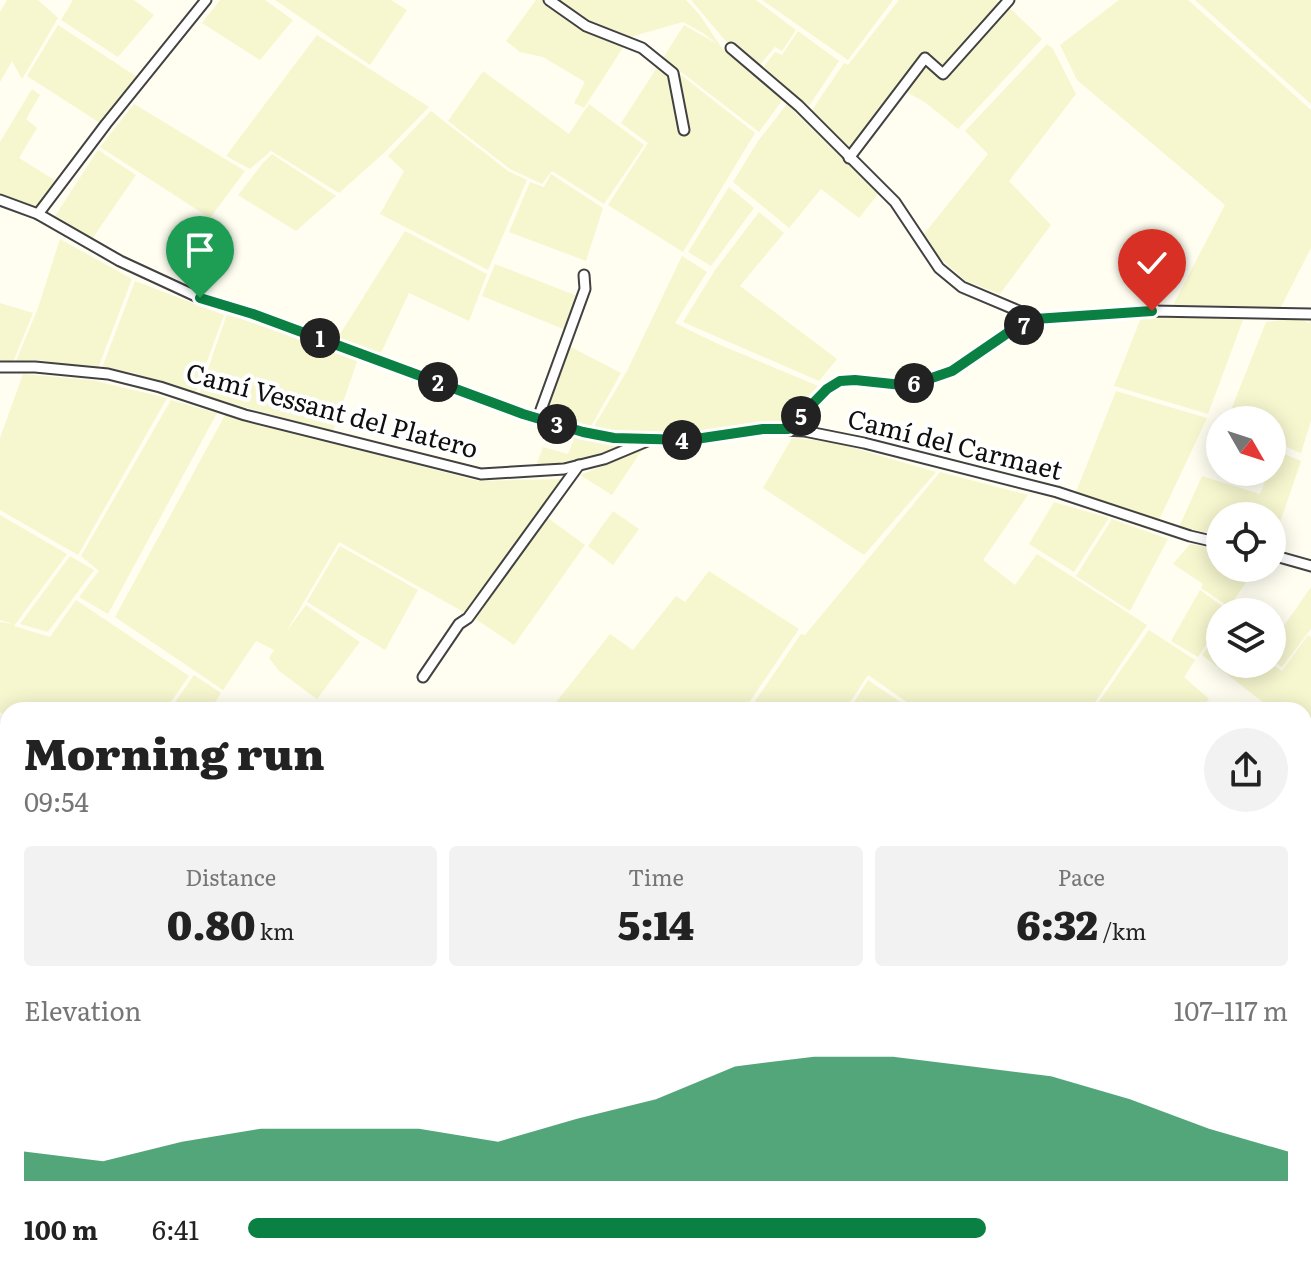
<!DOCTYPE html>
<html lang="en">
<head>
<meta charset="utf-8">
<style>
  :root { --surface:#fff; --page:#f2f2f2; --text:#222; --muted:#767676; --accent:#0b8043 }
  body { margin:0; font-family:Literata,serif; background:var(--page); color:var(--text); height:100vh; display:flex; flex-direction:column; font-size:30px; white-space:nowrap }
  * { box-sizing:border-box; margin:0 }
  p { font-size:26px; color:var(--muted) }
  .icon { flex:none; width:44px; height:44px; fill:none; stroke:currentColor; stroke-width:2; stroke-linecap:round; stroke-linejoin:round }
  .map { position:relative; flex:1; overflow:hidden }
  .sheet { position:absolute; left:0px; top:702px; width:1312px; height:574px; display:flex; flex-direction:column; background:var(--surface); border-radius:24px 24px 0 0; box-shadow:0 4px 20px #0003 }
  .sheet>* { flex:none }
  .needle { width:52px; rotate:129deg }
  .tools { position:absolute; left:1206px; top:406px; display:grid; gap:16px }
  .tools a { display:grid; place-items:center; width:80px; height:80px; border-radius:50%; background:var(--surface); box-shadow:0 4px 20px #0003; font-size:40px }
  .pin { position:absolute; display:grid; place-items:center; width:68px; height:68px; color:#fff; margin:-82px -34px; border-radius:50% 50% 50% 0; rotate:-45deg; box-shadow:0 0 8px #0007 }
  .pin .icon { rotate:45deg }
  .km { position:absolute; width:40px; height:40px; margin:-20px; border-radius:50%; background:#222; color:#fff; font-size:22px; line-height:40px; text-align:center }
  .round { display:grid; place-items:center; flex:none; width:84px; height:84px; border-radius:42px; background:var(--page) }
  .summary { display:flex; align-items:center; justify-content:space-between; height:136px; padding:0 24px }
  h1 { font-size:44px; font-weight:800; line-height:60px }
  .metrics { display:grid; grid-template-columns:repeat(3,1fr); gap:12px; height:136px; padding:8px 24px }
  .metrics div { display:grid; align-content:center; border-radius:8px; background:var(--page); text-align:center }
  .metrics b { font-size:40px; font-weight:800 }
  .metrics small { font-size:22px; font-weight:400 }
  .metrics p { font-size:22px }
  .chart { height:224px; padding:16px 24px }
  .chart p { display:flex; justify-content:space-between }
  .chart svg { width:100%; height:144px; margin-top:8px; fill:var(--accent); opacity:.7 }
  ul { padding:0 24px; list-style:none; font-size:26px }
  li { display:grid; grid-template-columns:128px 96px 1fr; align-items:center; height:60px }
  li i { height:20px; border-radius:10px; background:var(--accent) }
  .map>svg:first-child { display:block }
  .farmland { fill:#f6f7cf }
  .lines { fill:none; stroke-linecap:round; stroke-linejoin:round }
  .minor-casing { stroke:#424242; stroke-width:13 }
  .minor { stroke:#fff; stroke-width:9 }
  .route-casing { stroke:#fff; stroke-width:16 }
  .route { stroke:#0b8043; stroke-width:10 }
  .labels { text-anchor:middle; stroke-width:8; stroke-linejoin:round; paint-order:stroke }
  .street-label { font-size:26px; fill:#0f0f0f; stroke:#fff }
</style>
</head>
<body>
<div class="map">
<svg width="1311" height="1275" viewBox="0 0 1311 1275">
  <rect width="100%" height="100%" fill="#fffef1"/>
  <g class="farmland">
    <polygon points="7,0 38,0 58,18 22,79 12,61 0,82 0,12"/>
    <polygon points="73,0 134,0 154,15 118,57 61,20"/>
    <polygon points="220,0 265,0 293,20 260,60 202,23"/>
    <polygon points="275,0 391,0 407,10 370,65"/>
    <polygon points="536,0 542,0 585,31 626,43 584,108 574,103 585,82 543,57 520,52 506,41"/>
    <polygon points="555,0 686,0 699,14 722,48 784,98 759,132 663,58 684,25 717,44 703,33 683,22 630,37 593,26"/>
    <polygon points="691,0 756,0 796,30 782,51 775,47 758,67 724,39"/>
    <polygon points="762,0 893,0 848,60"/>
    <polygon points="899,0 995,0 1013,11 1042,39 958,129 926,103 898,87 849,147 812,110 844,63 848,65"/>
    <polygon points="1119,0 1188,0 1311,110 1311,248 1281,307 1173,305 1225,205 1077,80 1060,45"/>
    <polygon points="1195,0 1311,0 1311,104"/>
    <polygon points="58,25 137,77 100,123 27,76"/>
    <polygon points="798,31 839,61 809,106 762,69 775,52 782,55"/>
    <polygon points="317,35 429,107 384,153 339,193 271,151 250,169 226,156"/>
    <polygon points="1047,44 1053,49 1076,94 1009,181 1051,225 1000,294 966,281 941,259 924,234 988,154 965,131"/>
    <polygon points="662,60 755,133 683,252 608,205 648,143 621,123"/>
    <polygon points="483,71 569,134 589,104 644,145 604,204 552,171 542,184 510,169 448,121"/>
    <polygon points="32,89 40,95 26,119 37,128 19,158 56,181 36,208 0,193 0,142"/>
    <polygon points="134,104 245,171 210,218 100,147"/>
    <polygon points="787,104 878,194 859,218 821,189 789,228 733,182 758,141"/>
    <polygon points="431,111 508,171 527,180 488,270 380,214 404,171 388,156"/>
    <polygon points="98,150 136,175 92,239 55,216"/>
    <polygon points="272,154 336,196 296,231 238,195 263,163"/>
    <polygon points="551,174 603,208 586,261 509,232 530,182 544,187"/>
    <polygon points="729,187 754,208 711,266 688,252"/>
    <polygon points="759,212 784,233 740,286 837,359 819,381 683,322 715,270"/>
    <polygon points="405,231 487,274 469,321 409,293 380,355 337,339"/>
    <polygon points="60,239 132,279 98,368 37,360 16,361 38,308"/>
    <polygon points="682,256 707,272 675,323 718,344 818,386 786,421 660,435 593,428 627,371"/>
    <polygon points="495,264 577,296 568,331 482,296"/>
    <polygon points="135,281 224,315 195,394 134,373 102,368"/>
    <polygon points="0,303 33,313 13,362 0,362"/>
    <polygon points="227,314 358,359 333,431 199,395"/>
    <polygon points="1183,316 1243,320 1208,414 1114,386 1141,318"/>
    <polygon points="1299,318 1308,323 1311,320 1311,421 1301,453 1272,441 1272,420 1227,420 1266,322"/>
    <polygon points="569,346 621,373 590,428 542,413"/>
    <polygon points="23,374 92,380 167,398 78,555 0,510 0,438"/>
    <polygon points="1116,391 1207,418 1159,520 1076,492"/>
    <polygon points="171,400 217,413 108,614 79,597 99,571 81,556"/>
    <polygon points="225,415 478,481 566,479 467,614 339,542 286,632 306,605 360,642 317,699 279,671 269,658 274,650 256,641 223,690 115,617"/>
    <polygon points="575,436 600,441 627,445 563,464 536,466 543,447 568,454"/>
    <polygon points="792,438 833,442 936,472 864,555 763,488"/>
    <polygon points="642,450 612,495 580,475 611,463"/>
    <polygon points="1277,451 1301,461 1272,546 1272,516 1220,516 1220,535 1179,527 1202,476 1260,494 1269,472 1272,472"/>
    <polygon points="940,472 1028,495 983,560 1015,585 1037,554 1147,625 1090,710 1039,710 1034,707 1032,710 918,710 868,675 845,710 749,710 801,634 805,635"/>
    <polygon points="1054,502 1109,518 1074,572 1029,544"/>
    <polygon points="613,511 639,529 613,565 588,546"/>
    <polygon points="0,515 67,554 14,626 50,637 76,600 189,676 165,710 8,710 8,716 0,712 0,622 12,624 0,620"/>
    <polygon points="548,518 585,545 514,645 474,618"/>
    <polygon points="1112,519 1168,539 1130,611 1076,576"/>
    <polygon points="1190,544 1220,550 1220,568 1256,568 1229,607 1201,588 1203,584 1173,564"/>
    <polygon points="340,546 418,590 385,650 307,602"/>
    <polygon points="70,556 94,570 48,632 20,624"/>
    <polygon points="709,571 799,629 744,710 550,710 610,634 633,650 676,596 685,602"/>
    <polygon points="1311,587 1311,629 1282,667 1272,660 1272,643"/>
    <polygon points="1200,590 1229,611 1220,612 1220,624 1198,657 1171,641"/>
    <polygon points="1220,629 1220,664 1272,664 1282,671 1308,635 1311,637 1311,740 1304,734 1304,710 1273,710 1202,655"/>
    <polygon points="1149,630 1195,660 1184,677 1209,699 1200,710 1093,710"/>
    <polygon points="194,675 221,693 210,710 184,710 174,704"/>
    <polygon points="868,680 912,710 849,710"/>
    <polygon points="0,763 8,766 7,839 0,835"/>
    <polygon points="1304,773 1311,779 1311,860 1304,855"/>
    <polygon points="0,877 8,881 8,964 0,961"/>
    <polygon points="0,989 8,991 8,1068 0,1064"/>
    <polygon points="1304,1239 1311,1242 1311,1275 1160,1275 1148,1268 1304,1268"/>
    <polygon points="478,1268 570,1268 566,1275 475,1275"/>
    <polygon points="573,1268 679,1268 674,1275 568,1275"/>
    <polygon points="702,1268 774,1268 765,1275 708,1275"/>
    <polygon points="778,1268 874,1268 881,1275 770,1275"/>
    <polygon points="1064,1268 1142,1268 1154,1275 1057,1275"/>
  </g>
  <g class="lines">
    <g class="minor-casing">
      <g id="minor">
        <polyline points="549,0 586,26 642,48 673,73 684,130"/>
        <polyline points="731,48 799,106 895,202 939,268 962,287 1038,319"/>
        <polyline points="849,158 925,58 943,74 1009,0"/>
        <polyline points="0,200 38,214 120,261 200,298 253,314 523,414 583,432 614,438 689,440 763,429 804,431 864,443 1057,492 1190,536 1220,543"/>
        <polyline points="38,214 106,124 206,0"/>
        <polyline points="0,367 35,367 108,374 160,387 245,415 481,474 564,469 604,459 647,441"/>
        <polyline points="538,418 585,289 584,275"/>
        <polyline points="788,429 827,389 840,381 855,380 902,385 923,381 952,371 1009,332 1035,319 1152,311 1311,314"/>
        <polyline points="1272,555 1311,566"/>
        <polyline points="423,677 459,624 468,618 579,465"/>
        <polyline points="1304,956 1311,949"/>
        <polyline points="0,982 8,986"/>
        <polyline points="1304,1228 1311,1231"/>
        <polyline points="254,1275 292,1268"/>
        <polyline points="1037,1275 1047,1268"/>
      </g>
    </g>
    <use href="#minor" class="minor"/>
  </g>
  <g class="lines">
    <g class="route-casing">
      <polyline id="route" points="200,298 253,314 523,414 583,432 614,438 689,440 763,429 788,429 827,389 840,381 855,380 902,385 923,381 952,371 1009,332 1035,319 1152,311"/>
    </g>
    <use href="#route" class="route"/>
  </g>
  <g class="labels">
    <g class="street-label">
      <text transform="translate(332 411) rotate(15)" y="9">Camí Vessant del Platero</text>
      <text transform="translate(955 445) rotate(14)" y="9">Camí del Carmaet</text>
    </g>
  </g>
</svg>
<div class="tools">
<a><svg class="needle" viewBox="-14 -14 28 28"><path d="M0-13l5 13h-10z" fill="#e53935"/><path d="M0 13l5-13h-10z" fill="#767676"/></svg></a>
<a><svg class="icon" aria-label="locate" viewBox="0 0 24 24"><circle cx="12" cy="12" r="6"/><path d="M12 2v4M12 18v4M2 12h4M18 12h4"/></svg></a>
<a><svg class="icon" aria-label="layers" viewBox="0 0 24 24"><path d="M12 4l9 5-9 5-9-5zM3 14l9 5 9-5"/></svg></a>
</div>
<div class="pin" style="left:200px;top:298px;background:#1e9e55"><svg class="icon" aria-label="arrive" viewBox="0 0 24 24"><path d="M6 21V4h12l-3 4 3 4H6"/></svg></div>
<div class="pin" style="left:1152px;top:311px;background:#d93025"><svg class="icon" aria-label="check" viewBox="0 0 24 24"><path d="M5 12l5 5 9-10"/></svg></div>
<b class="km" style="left:320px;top:338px">1</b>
<b class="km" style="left:438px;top:382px">2</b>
<b class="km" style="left:557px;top:424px">3</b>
<b class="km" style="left:682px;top:440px">4</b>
<b class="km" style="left:801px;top:416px">5</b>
<b class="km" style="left:914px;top:383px">6</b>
<b class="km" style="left:1024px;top:325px">7</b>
<section class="sheet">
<div class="summary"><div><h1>Morning run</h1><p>09:54</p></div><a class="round"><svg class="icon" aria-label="share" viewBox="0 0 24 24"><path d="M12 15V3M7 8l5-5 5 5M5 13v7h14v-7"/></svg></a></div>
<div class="metrics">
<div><p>Distance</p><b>0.80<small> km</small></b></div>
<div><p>Time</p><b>5:14</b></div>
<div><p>Pace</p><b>6:32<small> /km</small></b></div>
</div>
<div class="chart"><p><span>Elevation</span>107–117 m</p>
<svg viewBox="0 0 160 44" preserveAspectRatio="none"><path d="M0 44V35L10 38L20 32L30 28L40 28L50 28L60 32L70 25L80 19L90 9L100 6L110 6L120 9L130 12L140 19L150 28L160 35V44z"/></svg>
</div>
<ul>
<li><b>100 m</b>6:41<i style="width:71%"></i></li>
</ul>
</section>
</div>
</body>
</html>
